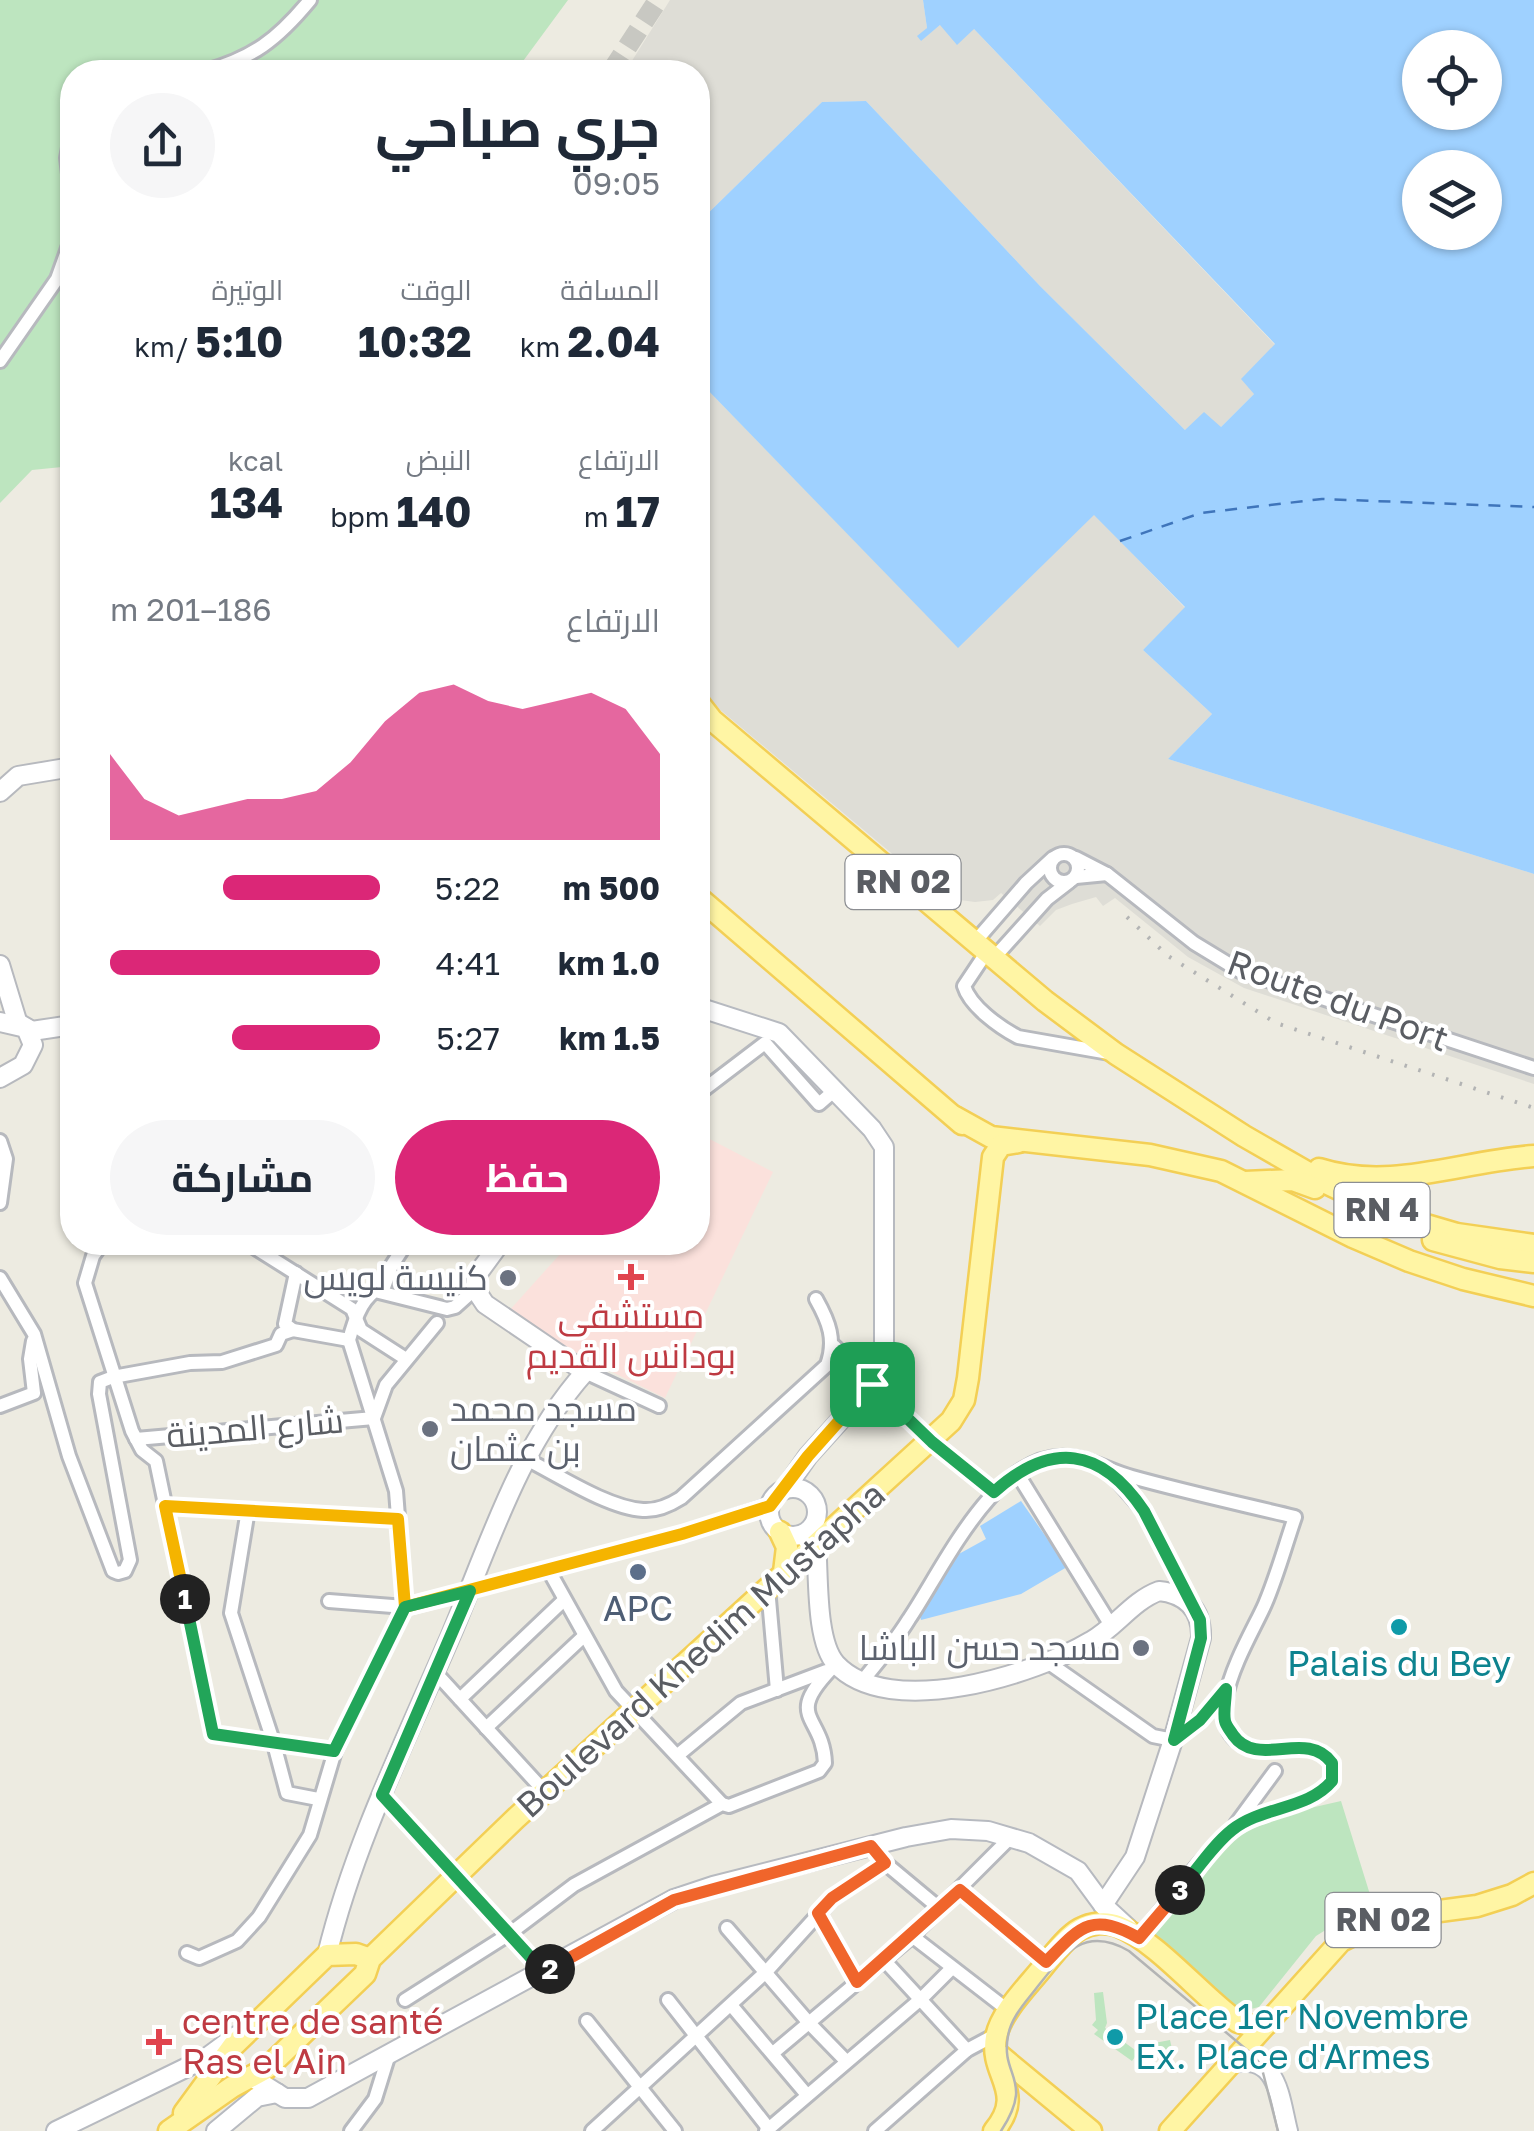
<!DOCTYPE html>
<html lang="ar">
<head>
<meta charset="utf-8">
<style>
  :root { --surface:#fff; --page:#f6f6f7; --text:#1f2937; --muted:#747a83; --accent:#db2777 }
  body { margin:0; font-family:"Golos Text",Cairo,sans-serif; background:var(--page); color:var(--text); direction:rtl; height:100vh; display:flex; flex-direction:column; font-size:38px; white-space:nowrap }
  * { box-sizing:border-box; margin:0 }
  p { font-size:32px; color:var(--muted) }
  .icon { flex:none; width:55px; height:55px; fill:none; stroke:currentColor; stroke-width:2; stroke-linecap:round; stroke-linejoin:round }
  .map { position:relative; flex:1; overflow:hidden; direction:ltr }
  .details { position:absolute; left:60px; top:60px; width:650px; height:1195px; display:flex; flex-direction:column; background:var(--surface); border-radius:40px; box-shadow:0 2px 8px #0004; direction:rtl }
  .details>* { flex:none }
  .tools { position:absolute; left:1402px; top:30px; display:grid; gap:20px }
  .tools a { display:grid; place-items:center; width:100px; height:100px; border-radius:50%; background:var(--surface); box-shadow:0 2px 8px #0004; font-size:50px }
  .pin { position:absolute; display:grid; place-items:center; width:85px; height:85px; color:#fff; margin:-42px; border-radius:20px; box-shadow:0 5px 15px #0006 }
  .km { position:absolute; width:50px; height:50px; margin:-25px; border-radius:50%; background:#222; color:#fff; font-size:28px; line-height:50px; text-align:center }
  .round { display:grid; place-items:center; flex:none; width:105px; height:105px; border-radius:52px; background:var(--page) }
  .overview { display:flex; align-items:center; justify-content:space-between; height:170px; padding:0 50px }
  h1 { font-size:55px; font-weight:700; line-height:75px }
  .metrics { display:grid; grid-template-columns:repeat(3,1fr); gap:15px; height:170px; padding:10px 50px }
  .metrics div { display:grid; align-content:center }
  .metrics b { font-size:42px; font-weight:700 }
  .metrics small { font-size:28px; font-weight:400 }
  .metrics p { font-size:28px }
  .chart { height:280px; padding:20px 50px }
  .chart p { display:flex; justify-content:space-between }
  .chart svg { width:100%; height:180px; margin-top:10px; fill:var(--accent); opacity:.7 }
  .primary-button { display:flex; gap:20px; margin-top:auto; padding:20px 50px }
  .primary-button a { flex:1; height:115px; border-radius:60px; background:var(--accent); color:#fff; font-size:40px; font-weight:700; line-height:115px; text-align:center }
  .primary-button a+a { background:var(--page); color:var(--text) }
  ul { padding:0 50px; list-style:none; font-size:32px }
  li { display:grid; grid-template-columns:160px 120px 1fr; align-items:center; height:75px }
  li i { height:25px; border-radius:12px; background:var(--accent) }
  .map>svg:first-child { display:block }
  .industrial { fill:#deddd6 }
  .medical { fill:#fbe1dc }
  .green { fill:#bde5bf }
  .water { fill:#9fd1ff; fill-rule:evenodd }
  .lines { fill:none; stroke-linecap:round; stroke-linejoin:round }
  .ferry { stroke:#3f75bb; stroke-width:2.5; stroke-dasharray:12 10; stroke-linecap:butt }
  .primary-tunnel { stroke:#c8c8c2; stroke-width:20; stroke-dasharray:20 10; stroke-linecap:butt }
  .minor-casing { stroke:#b7b9be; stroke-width:18 }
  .tertiary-casing { stroke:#b7b9be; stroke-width:22 }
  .secondary-casing { stroke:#b7bac0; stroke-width:22 }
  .primary-casing { stroke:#f3cf55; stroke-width:25 }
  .minor { stroke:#fff; stroke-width:12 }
  .tertiary { stroke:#fff; stroke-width:18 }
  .secondary { stroke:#fff; stroke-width:18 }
  .primary { stroke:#fff5a4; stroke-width:20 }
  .tram { stroke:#b3b4b4; stroke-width:2.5 }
  .rail { stroke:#b3b4b4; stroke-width:4; stroke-dasharray:2.5 12; stroke-linecap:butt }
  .split-1-casing { stroke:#fff; stroke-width:20 }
  .split-2-casing { stroke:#fff; stroke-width:20 }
  .split-3-casing { stroke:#fff; stroke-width:20 }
  .split-4-casing { stroke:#fff; stroke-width:20 }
  .split-1 { stroke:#f5b400; stroke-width:12 }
  .split-2 { stroke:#22a559; stroke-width:12 }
  .split-3 { stroke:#f0652b; stroke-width:12 }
  .split-4 { stroke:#22a559; stroke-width:12 }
  .health-dot { fill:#e0444e; stroke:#fff; stroke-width:4 }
  .worship-dot { fill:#6b7280; stroke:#fff; stroke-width:4 }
  .service-dot { fill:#5c6f8a; stroke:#fff; stroke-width:4 }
  .culture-dot { fill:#0f9aa8; stroke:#fff; stroke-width:4 }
  .labels { text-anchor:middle; stroke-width:8; stroke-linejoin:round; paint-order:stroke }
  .shield { fill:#fff; stroke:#8c8e92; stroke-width:2.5 }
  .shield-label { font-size:32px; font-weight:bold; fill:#5a5d63 }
  .street-label { font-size:35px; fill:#5a5d63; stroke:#fff }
  .worship-label { font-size:35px; fill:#5b616d; stroke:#fff; text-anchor:end }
  .health-label { font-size:35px; fill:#be3a42; stroke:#fff }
  .service-label { font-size:35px; fill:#4e5e75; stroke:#fff }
  .culture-label { font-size:35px; fill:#0d838f; stroke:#fff }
</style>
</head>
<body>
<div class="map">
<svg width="1534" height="2131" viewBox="0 0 1534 2131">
  <rect width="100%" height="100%" fill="#edebe1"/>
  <g class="industrial">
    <polygon points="670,0 923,0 927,28 920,41 940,25 973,28 1275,345 1255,393 1220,428 1186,431 1040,286 866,101 822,102 698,223 698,72 625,72"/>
    <polygon points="698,380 958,647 1094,514 1185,608 1143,650 1212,714 1168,759 1534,874 1534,1084 1244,988 1188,957 1115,898 1103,906 1096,897 1072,904 1056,910 1040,926 1001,893 993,900 975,902 945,898 706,698 698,682"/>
  </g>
  <polygon class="medical" points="698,1133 773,1172 665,1398 541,1337 508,1312 570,1243 698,1242"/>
  <g class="green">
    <polygon points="0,0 568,0 515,72 72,72 72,466 32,470 0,503"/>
    <polygon points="1341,1801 1372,1901 1316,1936 1259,2007 1243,2011 1147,1937 1234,1835 1306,1809"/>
    <polygon points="1103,1992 1107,2023 1105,2028 1135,2050 1139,2046 1170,2040 1172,2049 1145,2055 1141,2061 1135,2057 1132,2061 1094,2034 1098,2030 1092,2025 1096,2020 1094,1993"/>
  </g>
  <g class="water">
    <path d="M923,0H1534V874L1168,759L1212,714L1143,650L1185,607L1094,515L958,648L698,380V223L822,102L866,101L1040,286L1185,430L1204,412L1221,427L1254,394L1241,379L1275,344L974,29L957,45L940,25L921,41L917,36L927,28ZM1420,48H1485V112H1420ZM1420,168H1485V232H1420Z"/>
    <polygon points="1021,1501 1067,1567 1021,1594 921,1620 919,1612 957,1555 986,1539 980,1526"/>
  </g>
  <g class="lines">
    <polyline class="ferry" points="1120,541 1201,513 1322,499 1534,507"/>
    <polyline class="primary-tunnel" points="611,72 658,0"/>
    <g class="minor-casing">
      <g id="minor">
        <path d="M203,72C253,58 277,40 310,0"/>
        <polyline points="72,132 67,158 72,198"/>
        <polyline points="0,361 57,279 72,237"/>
        <circle cx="1064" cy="868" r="14"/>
        <polyline points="1076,858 1107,874 1076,877"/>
        <polyline points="1107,874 1194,943 1240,971 1534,1068"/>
        <polyline points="974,943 1026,883 1053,858"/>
        <path d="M986,953L964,986C970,1006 999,1027 1018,1037L1109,1053"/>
        <polyline points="993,959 1047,899 1069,882"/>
        <polyline points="698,1094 765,1043 819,1104 835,1090"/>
        <polyline points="0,1141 6,1159 0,1203"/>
        <polyline points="103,1242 93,1256 85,1283 132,1431 142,1450 156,1461 213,1734 335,1751"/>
        <polyline points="246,1242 352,1309 361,1330 406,1359"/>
        <polyline points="296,1273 285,1324 293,1330 349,1340"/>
        <polyline points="0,1278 34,1334 69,1456 113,1571 118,1573 125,1571 130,1560 99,1394 100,1382 113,1377 190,1363 222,1362 276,1345 281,1334 293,1330"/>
        <polyline points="383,1290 392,1265 407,1242"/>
        <polyline points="834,1346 932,1442 994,1492"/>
        <polyline points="585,1372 659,1406"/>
        <polyline points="0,1406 34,1393 30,1359 33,1341"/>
        <polyline points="136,1439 374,1418 386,1385 437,1323"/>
        <path d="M526,1459C558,1475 608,1508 643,1510C657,1511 670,1505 681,1498L827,1365C836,1340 829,1322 816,1299"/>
        <polyline points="1110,1472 1144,1511 1190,1602"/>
        <polyline points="1017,1473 1112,1627"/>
        <polyline points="165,1506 398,1519"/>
        <polyline points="248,1510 231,1613 274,1744 287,1793 318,1799"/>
        <polyline points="548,1569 616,1691 722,1804"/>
        <polyline points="768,1588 777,1690"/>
        <polyline points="329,1601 405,1607 682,1534 770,1505"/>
        <polyline points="1049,1663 1153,1736 1173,1740 1200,1720 1226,1689"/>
        <polyline points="435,1672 545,1792"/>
        <path d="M863,1680C879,1661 896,1640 909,1619C943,1569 995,1452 1067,1457C1089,1458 1110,1471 1132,1477C1186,1492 1241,1504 1295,1517C1285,1546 1277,1576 1265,1604C1250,1639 1188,1733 1255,1749C1284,1756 1310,1734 1332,1763V1781C1307,1812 1259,1806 1230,1832C1197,1861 1168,1904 1139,1937"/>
        <polyline points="460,1699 564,1600"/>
        <polyline points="486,1728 584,1636"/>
        <polyline points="678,1755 741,1703 826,1671"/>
        <polyline points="383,1795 544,1972"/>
        <polyline points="1236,1824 1275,1771"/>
        <polyline points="871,1846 885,1863 939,1908"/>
        <polyline points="959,1890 1046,1963"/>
        <polyline points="819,1913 857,1982"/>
        <polyline points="727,1928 809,2023 846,2061"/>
        <polyline points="912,1936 1009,2011"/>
        <path d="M187,1953L199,1958L237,1941L259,1917L310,1835L335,1751L405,1607L396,1491L349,1340C354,1322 360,1302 375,1291L447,1309L455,1307L475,1289"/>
        <polyline points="884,1960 967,2050"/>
        <path d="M405,2000L509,1934L574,1885L722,1804L729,1806L819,1771L825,1763C823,1713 781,1719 836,1664"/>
        <polyline points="668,2000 769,2129"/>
        <polyline points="731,2005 807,2095"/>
        <polyline points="587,2021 675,2131"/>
        <polyline points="773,2053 912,1936 1011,1837"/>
        <polyline points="351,2131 375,2099 389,2054"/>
        <polyline points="592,2131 766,1972 833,1898 885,1863"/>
        <polyline points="766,2131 922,1998 952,1968"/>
        <polyline points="875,2131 967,2050 997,2034"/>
      </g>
    </g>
    <g class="tertiary-casing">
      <g id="tertiary">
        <polyline points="0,792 18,776 72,767"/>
        <polyline points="0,965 18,1024"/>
        <polyline points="0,1022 26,1028 33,1045 23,1065 0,1078"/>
        <polyline points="20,1024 32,1031 72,1025"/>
        <path d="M816,1543C819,1574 815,1641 836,1664C889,1721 1036,1674 1091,1641C1116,1627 1132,1601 1159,1591C1187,1594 1202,1610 1201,1638L1173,1740L1135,1857L1103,1905"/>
        <path d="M327,1955C354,1844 406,1740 451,1635C489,1545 519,1446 585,1372L485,1304L475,1289L476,1276L501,1242"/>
      </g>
    </g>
    <g class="secondary-casing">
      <g id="secondary">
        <polyline points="698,1007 779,1033 872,1129 884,1147 884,1358 872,1385 808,1456 785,1489"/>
        <circle cx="793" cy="1512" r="24"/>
        <path d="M1228,2064C1278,2051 1279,2095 1288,2131"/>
        <polyline points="250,2076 285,2098 308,2098 674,1899 713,1886 906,1837 951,1829 988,1831 1029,1843 1078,1871 1103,1905 1128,1928"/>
        <polyline points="56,2131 206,2058 236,2036"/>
        <polyline points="216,2131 257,2097 277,2093"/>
      </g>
    </g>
    <g class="primary-casing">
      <g id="primary">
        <polyline points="698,702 712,720 1045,1001 1116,1054 1244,1136 1326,1183 1392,1215 1457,1234 1534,1245"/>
        <polyline points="698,897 962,1124"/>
        <polyline points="955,1117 991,1137 1150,1155 1221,1171 1353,1237 1409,1261 1463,1279 1534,1296"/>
        <path d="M1319,1169C1391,1192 1461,1161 1534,1156"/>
        <polyline points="1245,1182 1293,1180 1315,1188"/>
        <polyline points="1433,1240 1500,1258 1534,1262"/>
        <polyline points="780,1532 787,1547 784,1572"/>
        <polyline points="998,2054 1091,2131"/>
        <polyline points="184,2113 233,2046 327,1955 356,1954 370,1959"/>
        <polyline points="169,2131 232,2087 267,2068 365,1974 370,1959 516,1818 951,1421 964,1400 968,1378 993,1157 1001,1145 1019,1142"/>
        <path d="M994,2131C1027,2091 989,2076 996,2037C1001,2012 1027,1987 1043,1967C1053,1955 1067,1936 1080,1929C1091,1923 1106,1921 1118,1926C1158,1942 1201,1996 1238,2022L1256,2027L1268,2023"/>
        <polyline points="1170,2131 1341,1941 1387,1918 1477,1906 1512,1895 1534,1883"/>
      </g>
    </g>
    <use href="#minor" class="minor"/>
    <use href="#tertiary" class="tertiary"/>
    <use href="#secondary" class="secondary"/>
    <use href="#primary" class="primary"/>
    <path class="tram" d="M1001,2131C1035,2079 1000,2077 1008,2036C1011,2018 1024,2004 1035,1990C1062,1956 1083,1924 1129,1951L1253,2055L1261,2065L1278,2131"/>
    <polyline class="rail" points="1127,917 1168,956 1276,1023 1534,1108"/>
  </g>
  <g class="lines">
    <g class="split-1-casing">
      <polyline id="split-1" points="185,1599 165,1506 398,1519 405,1607 682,1534 770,1506 808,1456 872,1384"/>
    </g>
    <g class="split-2-casing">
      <polyline id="split-2" points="185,1599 213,1734 334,1751 405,1607 470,1591 382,1795 544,1972 550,1969"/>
    </g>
    <g class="split-3-casing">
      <path id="split-3" d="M550,1969L674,1900L871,1846L885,1863L832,1898L818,1913L857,1982L960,1890L1046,1962C1080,1927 1091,1911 1139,1938L1180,1890"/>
    </g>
    <g class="split-4-casing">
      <path id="split-4" d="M872,1384L932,1442L994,1492C1051,1441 1101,1447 1144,1511L1200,1620L1201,1638L1174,1740L1200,1720L1226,1689C1226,1699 1223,1712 1225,1721C1226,1726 1230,1730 1233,1735C1258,1770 1306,1728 1332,1763V1781C1308,1810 1262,1806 1232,1830C1213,1845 1196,1871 1180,1890"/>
    </g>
    <use href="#split-1" class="split-1"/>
    <use href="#split-2" class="split-2"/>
    <use href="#split-3" class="split-3"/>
    <use href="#split-4" class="split-4"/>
  </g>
  <g class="health-dot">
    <path d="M626 1262h10v10h10v10h-10v10h-10v-10h-10v-10h10z"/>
    <path d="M154 2027h10v10h10v10h-10v10h-10v-10h-10v-10h10z"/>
  </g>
  <g class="worship-dot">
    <circle cx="508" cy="1278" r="10"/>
    <circle cx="430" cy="1429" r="10"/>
    <circle cx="1141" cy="1648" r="10"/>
  </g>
  <circle class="service-dot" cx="638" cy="1572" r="10"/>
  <g class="culture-dot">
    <circle cx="1399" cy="1627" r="10"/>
    <circle cx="1115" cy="2037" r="10"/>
  </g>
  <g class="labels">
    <g class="shield">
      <rect x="845.5" y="855" width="115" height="54" rx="8"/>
      <rect x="1334.5" y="1183" width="95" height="54" rx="8"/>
      <rect x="1325.5" y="1893" width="115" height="54" rx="8"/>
    </g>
    <g class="shield-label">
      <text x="903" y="893">RN 02</text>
      <text x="1382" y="1221">RN 4</text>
      <text x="1383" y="1931">RN 02</text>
    </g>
    <g class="street-label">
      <text transform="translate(1338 1001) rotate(20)" y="12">Route du Port</text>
      <text transform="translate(255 1428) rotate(-5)" y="12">شارع المدينة</text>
      <text transform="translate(701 1650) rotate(-42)" y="12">Boulevard Khedim Mustapha</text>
    </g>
    <g class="worship-label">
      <text x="488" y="1290">كنيسة لويس</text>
      <text x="450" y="1421" text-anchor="start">مسجد محمد<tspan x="450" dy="40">بن عثمان</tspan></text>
      <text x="1121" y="1660">مسجد حسن الباشا</text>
    </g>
    <g class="health-label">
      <text x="631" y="1328">مستشفى<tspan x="631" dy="40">بودانس القديم</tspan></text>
      <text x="182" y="2034" text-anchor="start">centre de santé<tspan x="182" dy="40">Ras el Ain</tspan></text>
    </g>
    <g class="service-label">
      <text x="638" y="1621">APC</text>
    </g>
    <g class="culture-label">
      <text x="1399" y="1676">Palais du Bey</text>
      <text x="1135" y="2029" text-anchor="start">Place 1er Novembre<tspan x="1135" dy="40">Ex. Place d'Armes</tspan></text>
    </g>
  </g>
</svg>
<div class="tools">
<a><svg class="icon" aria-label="locate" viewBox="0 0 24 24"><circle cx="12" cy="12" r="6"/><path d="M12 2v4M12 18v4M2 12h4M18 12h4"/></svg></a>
<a><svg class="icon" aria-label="layers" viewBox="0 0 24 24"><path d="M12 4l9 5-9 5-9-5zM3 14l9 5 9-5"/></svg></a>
</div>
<div class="pin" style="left:872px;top:1384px;background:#1e9e55"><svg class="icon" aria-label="arrive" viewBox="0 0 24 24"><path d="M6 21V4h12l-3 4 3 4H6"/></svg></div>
<b class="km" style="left:185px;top:1599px">1</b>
<b class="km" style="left:550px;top:1969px">2</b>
<b class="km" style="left:1180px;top:1890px">3</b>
<section class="details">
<div class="overview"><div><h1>جري صباحي</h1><p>09:05</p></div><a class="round"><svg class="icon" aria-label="share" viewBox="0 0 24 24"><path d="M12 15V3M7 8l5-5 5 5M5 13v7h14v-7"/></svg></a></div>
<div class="metrics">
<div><p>المسافة</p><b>2.04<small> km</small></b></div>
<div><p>الوقت</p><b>10:32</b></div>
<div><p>الوتيرة</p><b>5:10<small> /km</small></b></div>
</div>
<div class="metrics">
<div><p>الارتفاع</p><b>17<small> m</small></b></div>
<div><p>النبض</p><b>140<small> bpm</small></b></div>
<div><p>kcal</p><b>134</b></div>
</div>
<div class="chart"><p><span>الارتفاع</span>186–201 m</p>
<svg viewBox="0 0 160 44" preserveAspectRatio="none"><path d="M0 44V23L10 34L20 38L30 36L40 34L50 34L60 32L70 25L80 15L90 8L100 6L110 10L120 12L130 10L140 8L150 12L160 23V44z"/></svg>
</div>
<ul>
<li><b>500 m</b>5:22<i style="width:58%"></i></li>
<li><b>1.0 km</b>4:41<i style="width:100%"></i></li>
<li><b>1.5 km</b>5:27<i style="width:55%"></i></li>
</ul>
<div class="primary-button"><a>حفظ</a><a>مشاركة</a></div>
</section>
</div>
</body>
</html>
